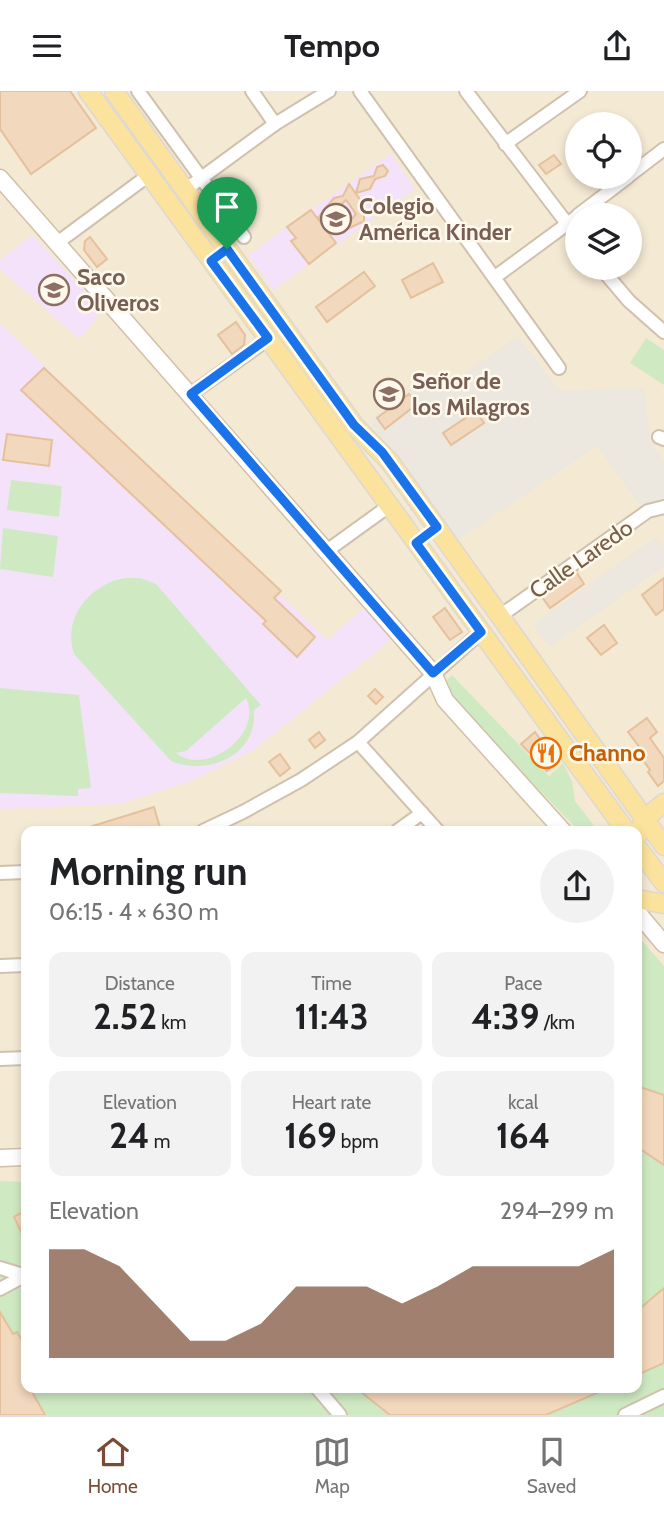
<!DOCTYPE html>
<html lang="en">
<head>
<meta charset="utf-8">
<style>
  :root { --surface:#fff; --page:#f2f2f2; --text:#202124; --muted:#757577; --line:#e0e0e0; --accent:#7a4b35 }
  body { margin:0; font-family:Cabin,sans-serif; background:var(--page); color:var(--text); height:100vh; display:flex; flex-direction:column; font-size:26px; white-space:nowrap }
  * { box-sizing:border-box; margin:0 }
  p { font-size:23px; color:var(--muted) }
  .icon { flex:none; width:38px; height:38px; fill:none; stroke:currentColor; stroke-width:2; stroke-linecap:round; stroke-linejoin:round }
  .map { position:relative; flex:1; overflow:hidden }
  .details { position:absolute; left:21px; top:735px; width:621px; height:567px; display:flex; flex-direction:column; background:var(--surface); border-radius:14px; box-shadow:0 4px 10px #0003 }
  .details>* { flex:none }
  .controls { position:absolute; left:565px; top:21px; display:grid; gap:14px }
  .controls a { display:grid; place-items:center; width:77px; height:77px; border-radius:50%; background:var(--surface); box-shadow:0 4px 10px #0003; font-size:35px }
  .pin { position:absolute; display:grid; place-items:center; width:60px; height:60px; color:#fff; margin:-72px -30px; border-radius:50% 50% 50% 0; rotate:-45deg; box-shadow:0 0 7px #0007 }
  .pin .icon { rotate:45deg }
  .round { display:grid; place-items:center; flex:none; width:74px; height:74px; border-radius:37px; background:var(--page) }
  .headline { display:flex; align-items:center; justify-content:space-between; height:119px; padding:0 28px }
  h1 { font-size:38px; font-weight:700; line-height:52px }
  .stats { display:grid; grid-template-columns:repeat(3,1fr); gap:10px; height:119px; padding:7px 28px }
  .stats div { display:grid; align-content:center; border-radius:14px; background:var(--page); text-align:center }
  .stats b { font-size:35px; font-weight:700 }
  .stats small { font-size:19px; font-weight:400 }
  .stats p { font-size:19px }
  .chart { height:196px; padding:14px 28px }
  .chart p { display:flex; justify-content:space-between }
  .chart svg { width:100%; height:126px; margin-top:7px; fill:var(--accent); opacity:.7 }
  header { display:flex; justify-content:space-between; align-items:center; height:91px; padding:0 28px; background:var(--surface); font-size:32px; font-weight:700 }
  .menu { display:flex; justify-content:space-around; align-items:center; height:98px; border-top:2px solid var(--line); background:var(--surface); font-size:19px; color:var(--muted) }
  .menu a { display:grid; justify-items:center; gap:4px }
  .menu .current { color:var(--accent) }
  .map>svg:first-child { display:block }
  .residential { fill:#f4e9d3; fill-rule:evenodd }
  .industrial { fill:#ece7df }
  .education { fill:#f3e2f9 }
  .green { fill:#cfeac3; fill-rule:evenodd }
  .building { fill:#f2d8bc; stroke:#e5c09c; stroke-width:2 }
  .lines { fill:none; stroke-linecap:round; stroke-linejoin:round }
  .street-casing { stroke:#d0c1ae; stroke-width:16 }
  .secondary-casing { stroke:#d1bfa8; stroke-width:19 }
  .primary-casing { stroke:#ded8d4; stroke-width:21 }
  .street { stroke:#fff; stroke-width:12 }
  .secondary { stroke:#fff; stroke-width:16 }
  .primary { stroke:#fbe39d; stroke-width:18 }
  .route-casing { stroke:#fff; stroke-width:14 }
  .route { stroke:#1a73e8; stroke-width:9 }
  .labels { text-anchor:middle; stroke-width:5; stroke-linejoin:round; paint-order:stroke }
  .education-label { font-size:23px; font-weight:bold; fill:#785e54; stroke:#fff9ec; text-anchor:start }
  .street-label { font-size:23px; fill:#765e4a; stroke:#fff9ec }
  .food-label { font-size:23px; font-weight:bold; fill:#c56008; stroke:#fff9ec; text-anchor:start }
</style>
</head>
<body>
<header><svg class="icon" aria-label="menu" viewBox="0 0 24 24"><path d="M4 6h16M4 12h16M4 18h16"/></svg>Tempo<svg class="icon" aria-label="share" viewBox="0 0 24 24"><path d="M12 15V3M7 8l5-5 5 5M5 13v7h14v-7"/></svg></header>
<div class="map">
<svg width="664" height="1324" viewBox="0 0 664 1324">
  <rect width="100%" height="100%" fill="#fcf6e5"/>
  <path class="residential" d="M0,0H664V1324H0ZM578,33H630V86H578ZM578,124H630V177H578ZM26,740H637V1297H26Z"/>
  <g class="industrial">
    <polygon points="518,245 560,300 644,296 650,349 664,371 664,412 639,413 597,355 458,449 369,329 436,281 447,295"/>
    <polygon points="656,446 664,458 664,475 550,556 533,533"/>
  </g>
  <g class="education">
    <polygon points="391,63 415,98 273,199 248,164"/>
    <polygon points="32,144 104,219 79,248 0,178 0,169"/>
    <polygon points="0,232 327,549 364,517 392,548 252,660 189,691 119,713 0,718"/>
  </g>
  <g class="green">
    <polygon points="646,247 664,259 664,294 630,272"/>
    <polygon points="11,389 62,395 59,426 7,419"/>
    <polygon points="3,437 58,445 53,486 0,478"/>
    <path d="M125,487H140L156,493L261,614L254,619C258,665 208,685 171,670L74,563C62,527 90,493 125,487ZM246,607C264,643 206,686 176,662L186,660Z"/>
    <polygon points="452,584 549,685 563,672 572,690 575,710 598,740 579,740 456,613 447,589"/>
    <polygon points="0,597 79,604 91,697 78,698 78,705 0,702"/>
    <polygon points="637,844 664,875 664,1324 0,1324 0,1090 26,1091 26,1297 637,1297"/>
  </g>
  <g class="building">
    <polygon points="0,0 70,0 96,37 31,83 0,38"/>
    <polygon points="554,64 561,73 546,83 539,74"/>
    <polygon points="383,74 388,80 385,85 375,88 370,98 356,102 360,88 374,85 377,76"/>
    <polygon points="349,93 364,114 364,133 362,131 341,141 356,123 346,109 322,131 318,127 334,107 343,105"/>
    <polygon points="311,119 336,152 309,173 291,150 296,147 287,136"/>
    <polygon points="90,146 107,168 97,176 84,159 85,150"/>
    <polygon points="433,172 443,191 411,207 402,189"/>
    <polygon points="364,181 375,195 327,231 316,216"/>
    <polygon points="236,231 245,244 244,254 232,263 218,244"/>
    <polygon points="44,277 281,500 274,507 315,546 297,566 263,533 266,530 21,299"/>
    <polygon points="409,303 417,313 385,338 377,327"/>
    <polygon points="476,320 484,332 451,354 443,342"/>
    <polygon points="7,343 52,349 49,375 3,369"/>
    <polygon points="577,482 584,493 550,517 542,506"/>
    <polygon points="664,487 664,518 656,524 642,504"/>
    <polygon points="445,517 462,541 450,549 433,526"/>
    <polygon points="604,534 617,552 601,564 587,547"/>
    <polygon points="375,598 383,606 376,613 368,605"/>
    <polygon points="647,627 657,641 650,647 664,667 664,690 658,695 648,681 650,679 643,669 647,666 628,641"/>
    <polygon points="319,641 325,649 315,657 309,649"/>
    <polygon points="535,641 557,671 547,680 521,653"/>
    <polygon points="280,663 290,677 280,685 269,671"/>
    <polygon points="154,716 161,740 83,740 83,738"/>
    <polygon points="637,995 664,1004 664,1074 637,1056"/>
    <polygon points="26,1119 26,1151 14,1126"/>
    <polygon points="664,1197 664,1272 637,1284 637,1220"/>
    <polygon points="0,1221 13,1243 17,1241 26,1256 26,1297 30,1297 45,1324 0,1324"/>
    <polygon points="356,1297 608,1297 546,1324 390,1324"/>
  </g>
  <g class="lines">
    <g class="street-casing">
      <g id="street">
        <polyline points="138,0 244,146"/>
        <polyline points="252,0 275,33"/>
        <polyline points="360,0 559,277"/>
        <polyline points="466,0 578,147"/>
        <polyline points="505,53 580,0"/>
        <polyline points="630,84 664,58"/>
        <polyline points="185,99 275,33 329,0"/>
        <polyline points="578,124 628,86"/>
        <polyline points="57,152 149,84"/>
        <polyline points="601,177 629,210 664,241"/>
        <polyline points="495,186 578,125"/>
        <polyline points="191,303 268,248"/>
        <polyline points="659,346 664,348"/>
        <polyline points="328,459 389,415"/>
        <polyline points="500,525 648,420 664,416"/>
        <polyline points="358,651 438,740"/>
        <polyline points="203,740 243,721 301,689 358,651 481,541"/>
        <polyline points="397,740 422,722"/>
        <polyline points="0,782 26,781"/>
        <polyline points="0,875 26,874"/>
        <polyline points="0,968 26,967"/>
        <polyline points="0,1177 26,1185"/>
        <polyline points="0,1198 24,1185"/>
        <polyline points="317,1297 340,1324"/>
        <polyline points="625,1324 664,1305"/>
      </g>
    </g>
    <g class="secondary-casing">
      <g id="secondary">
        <polyline points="0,87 433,582 445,609 563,740"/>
        <polyline points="637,821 664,853"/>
        <polyline points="0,1067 26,1066"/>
      </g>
    </g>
    <g class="primary-casing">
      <g id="primary">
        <polyline points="88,0 626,740"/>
        <polyline points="114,0 354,334 390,371 664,755"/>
        <polyline points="637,745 645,727 664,712"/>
        <polyline points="637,756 664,792"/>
        <polyline points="637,808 664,813"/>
      </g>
    </g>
    <use href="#street" class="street"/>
    <use href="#secondary" class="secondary"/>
    <use href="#primary" class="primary"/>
  </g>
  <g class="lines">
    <g class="route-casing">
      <polygon id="route" points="227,158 354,334 382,361 437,436 416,452 481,541 433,582 191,303 268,247 211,170"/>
    </g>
    <use href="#route" class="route"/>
  </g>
  <defs>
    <g id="school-ring" transform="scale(1.575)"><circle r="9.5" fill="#fff9ec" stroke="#8d6e63" stroke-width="1.5"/><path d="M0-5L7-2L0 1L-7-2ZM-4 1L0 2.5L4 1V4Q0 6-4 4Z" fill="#8d6e63"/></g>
    <g id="university-ring" transform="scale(1.575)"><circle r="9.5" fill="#fff9ec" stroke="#8d6e63" stroke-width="1.5"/><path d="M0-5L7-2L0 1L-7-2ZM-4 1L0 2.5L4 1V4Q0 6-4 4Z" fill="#8d6e63"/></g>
    <g id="restaurant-ring" transform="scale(1.575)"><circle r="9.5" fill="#fff9ec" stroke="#e8710a" stroke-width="1.5"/><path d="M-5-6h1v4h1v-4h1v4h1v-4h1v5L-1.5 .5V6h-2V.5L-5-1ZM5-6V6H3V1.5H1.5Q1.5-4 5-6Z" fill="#e8710a"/></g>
  </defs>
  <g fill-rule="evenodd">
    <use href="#school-ring" x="336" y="128"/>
    <use href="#university-ring" x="54" y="199"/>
    <use href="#school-ring" x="389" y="303"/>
    <use href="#restaurant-ring" x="546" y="662"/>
  </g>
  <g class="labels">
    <g class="education-label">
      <text x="359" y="123">Colegio<tspan x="359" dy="26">América Kinder</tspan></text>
      <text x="77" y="194">Saco<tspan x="77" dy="26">Oliveros</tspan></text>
      <text x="412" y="298">Señor de<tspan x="412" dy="26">los Milagros</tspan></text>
    </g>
    <g class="street-label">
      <text transform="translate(581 468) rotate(-35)" y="8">Calle Laredo</text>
    </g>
    <g class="food-label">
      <text x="569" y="670">Channo</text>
    </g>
  </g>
</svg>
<div class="controls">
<a><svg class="icon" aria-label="locate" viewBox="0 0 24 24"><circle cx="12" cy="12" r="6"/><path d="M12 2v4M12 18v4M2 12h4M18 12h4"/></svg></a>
<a><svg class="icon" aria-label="layers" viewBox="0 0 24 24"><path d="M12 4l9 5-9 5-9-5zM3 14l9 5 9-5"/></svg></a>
</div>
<div class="pin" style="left:227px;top:158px;background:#1e9e55"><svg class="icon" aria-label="arrive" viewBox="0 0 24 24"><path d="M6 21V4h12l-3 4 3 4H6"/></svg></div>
<section class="details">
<div class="headline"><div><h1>Morning run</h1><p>06:15 · 4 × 630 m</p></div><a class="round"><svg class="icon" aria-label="share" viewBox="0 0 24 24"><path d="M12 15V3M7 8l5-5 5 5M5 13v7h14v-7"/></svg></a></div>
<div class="stats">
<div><p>Distance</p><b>2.52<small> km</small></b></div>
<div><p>Time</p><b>11:43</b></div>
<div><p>Pace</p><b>4:39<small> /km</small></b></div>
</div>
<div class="stats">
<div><p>Elevation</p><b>24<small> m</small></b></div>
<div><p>Heart rate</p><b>169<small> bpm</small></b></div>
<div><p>kcal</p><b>164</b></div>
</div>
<div class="chart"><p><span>Elevation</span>294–299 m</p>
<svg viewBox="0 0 160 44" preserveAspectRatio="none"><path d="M0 44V6L10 6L20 12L30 25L40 38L50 38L60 32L70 19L80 19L90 19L100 25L110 19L120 12L130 12L140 12L150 12L160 6V44z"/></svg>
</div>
</section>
</div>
<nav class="menu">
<a class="current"><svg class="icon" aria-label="home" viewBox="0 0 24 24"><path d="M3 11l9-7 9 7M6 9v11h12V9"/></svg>Home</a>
<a><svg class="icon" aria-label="map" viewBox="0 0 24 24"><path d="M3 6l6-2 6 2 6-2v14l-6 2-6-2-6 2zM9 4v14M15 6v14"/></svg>Map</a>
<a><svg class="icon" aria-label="saved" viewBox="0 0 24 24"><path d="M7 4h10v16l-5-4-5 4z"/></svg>Saved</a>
</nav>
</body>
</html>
